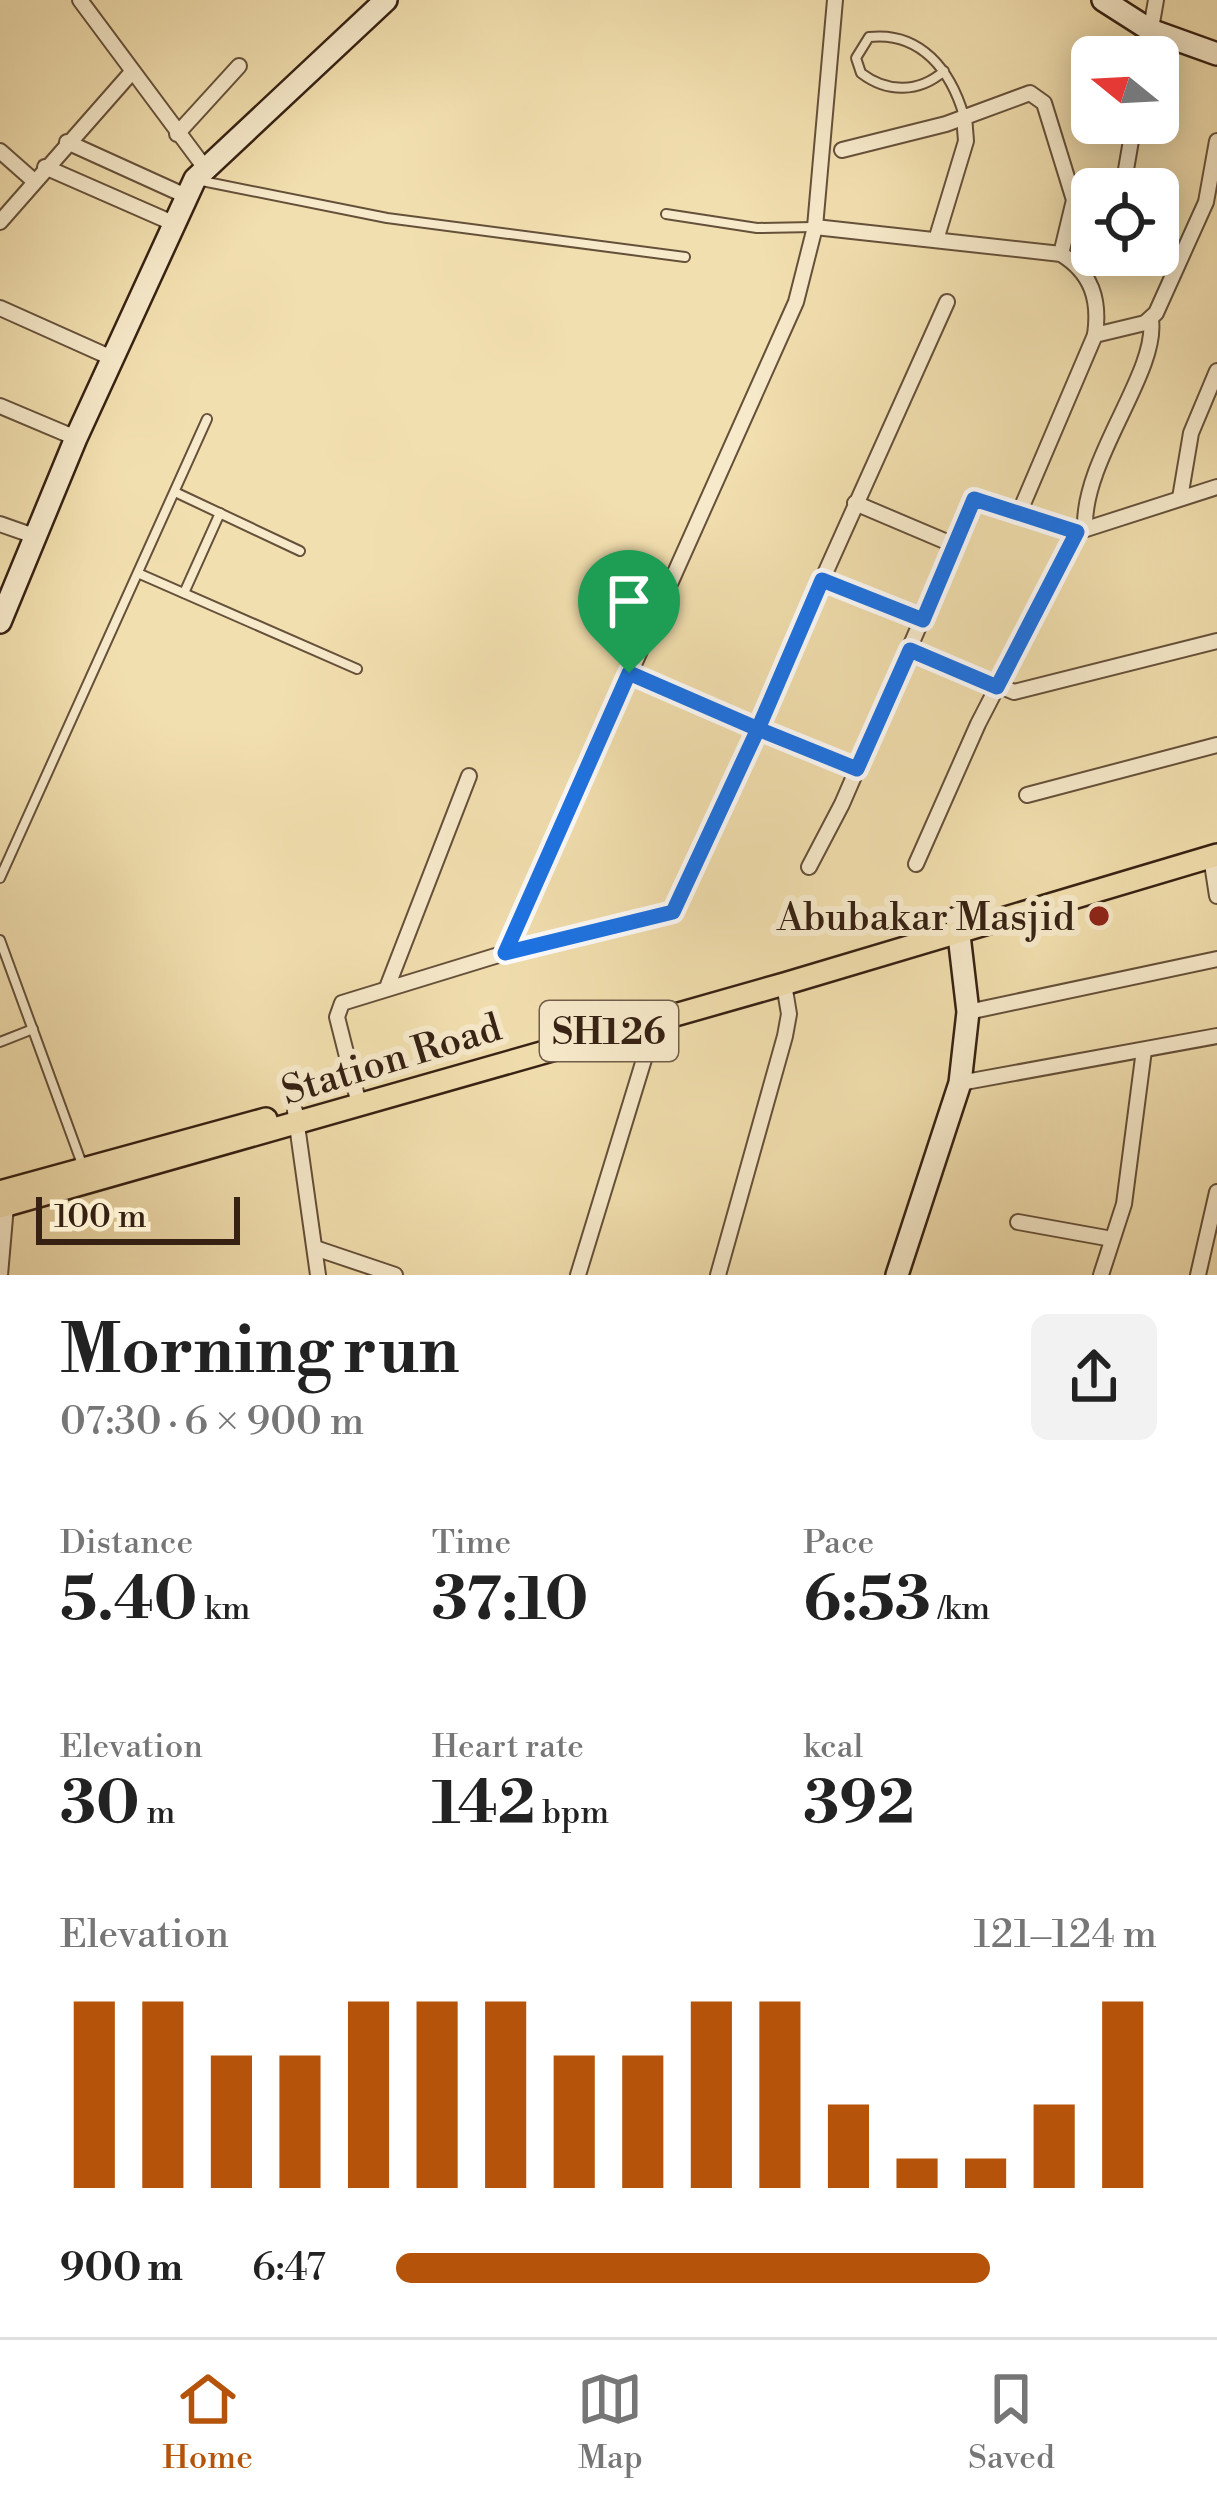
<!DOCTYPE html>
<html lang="en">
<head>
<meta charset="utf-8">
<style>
  :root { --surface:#fff; --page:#f2f2f2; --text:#222; --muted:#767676; --line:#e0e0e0; --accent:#b45309 }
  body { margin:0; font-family:"Libre Bodoni",serif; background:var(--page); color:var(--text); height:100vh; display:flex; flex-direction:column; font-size:45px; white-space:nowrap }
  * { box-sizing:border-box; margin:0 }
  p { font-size:39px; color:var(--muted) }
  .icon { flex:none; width:66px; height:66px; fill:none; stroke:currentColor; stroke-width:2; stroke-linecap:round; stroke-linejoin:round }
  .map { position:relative; height:1275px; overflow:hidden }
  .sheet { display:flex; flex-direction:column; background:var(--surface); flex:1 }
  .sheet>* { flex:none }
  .needle { width:78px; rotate:288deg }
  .controls { position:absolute; left:1071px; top:36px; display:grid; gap:24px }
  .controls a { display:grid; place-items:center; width:108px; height:108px; border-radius:18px; background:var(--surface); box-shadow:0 6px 30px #0003; font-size:60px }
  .scale { position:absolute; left:36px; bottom:30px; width:204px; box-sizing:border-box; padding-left:12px; border:6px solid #362113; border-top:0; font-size:33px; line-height:42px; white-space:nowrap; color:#362113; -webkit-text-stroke:9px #f7eacb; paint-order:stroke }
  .pin { position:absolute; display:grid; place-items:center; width:102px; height:102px; color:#fff; margin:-123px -51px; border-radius:50% 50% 50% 0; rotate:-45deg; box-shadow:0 0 12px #0007 }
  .pin .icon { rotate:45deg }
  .round { display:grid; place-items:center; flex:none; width:126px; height:126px; border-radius:18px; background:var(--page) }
  .summary { display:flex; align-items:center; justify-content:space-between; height:204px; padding:0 60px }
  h1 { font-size:66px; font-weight:700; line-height:90px }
  .figures { display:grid; grid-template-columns:repeat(3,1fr); gap:18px; height:204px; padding:12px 60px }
  .figures div { display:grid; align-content:center }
  .figures b { font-size:60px; font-weight:700 }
  .figures small { font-size:33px; font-weight:400 }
  .figures p { font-size:33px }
  .chart { height:336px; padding:24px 60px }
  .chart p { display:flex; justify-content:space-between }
  .chart svg { width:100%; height:216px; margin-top:12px; stroke:var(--accent); stroke-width:6 }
  ul { padding:0 60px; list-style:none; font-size:39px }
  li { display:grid; grid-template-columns:192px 144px 1fr; align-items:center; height:90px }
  li i { height:30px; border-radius:15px; background:var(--accent) }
  .menu { display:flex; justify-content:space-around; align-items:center; height:168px; border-top:3px solid var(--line); background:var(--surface); font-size:33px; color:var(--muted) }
  .menu a { display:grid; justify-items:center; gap:6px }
  .menu .selected { color:var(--accent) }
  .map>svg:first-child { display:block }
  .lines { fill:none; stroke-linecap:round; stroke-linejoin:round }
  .lane-casing { stroke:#65503a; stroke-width:12 }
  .street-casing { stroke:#65503a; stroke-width:18 }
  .secondary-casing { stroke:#362113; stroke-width:26 }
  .primary-casing { stroke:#362113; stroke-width:26 }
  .lane { stroke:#f7eacb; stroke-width:8 }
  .street { stroke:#f7eacb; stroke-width:14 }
  .secondary { stroke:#f7eacb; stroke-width:21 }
  .primary { stroke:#f2dfaf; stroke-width:21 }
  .route-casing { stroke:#fff; stroke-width:24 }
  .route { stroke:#1a73e8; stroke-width:15 }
  .poi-dot { fill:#8f2418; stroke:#f7eacb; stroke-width:4.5 }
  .labels { text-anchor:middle; stroke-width:12; stroke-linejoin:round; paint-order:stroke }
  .shield { fill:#f7eacb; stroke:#705d4a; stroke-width:3 }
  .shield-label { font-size:36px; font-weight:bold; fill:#362113 }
  .poi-label { font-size:39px; fill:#362113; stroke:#f7eacb; text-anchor:end }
  .street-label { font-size:39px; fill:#362113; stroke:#f7eacb }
</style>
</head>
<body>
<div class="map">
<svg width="1217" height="1275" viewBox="0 0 1217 1275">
  <rect width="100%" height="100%" fill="#f2dfaf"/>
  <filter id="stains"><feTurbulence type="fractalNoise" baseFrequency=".00167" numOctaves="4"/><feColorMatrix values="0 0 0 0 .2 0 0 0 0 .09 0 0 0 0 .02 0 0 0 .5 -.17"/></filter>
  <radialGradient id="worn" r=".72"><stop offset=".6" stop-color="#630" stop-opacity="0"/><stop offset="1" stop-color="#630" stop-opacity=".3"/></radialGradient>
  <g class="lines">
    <g class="lane-casing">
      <g id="lane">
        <path d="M944,71C919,93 887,93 861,73L856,58L869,37C921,31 951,71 964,116"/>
        <polyline points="202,181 387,218 685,257"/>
        <polyline points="666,214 757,228 813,227"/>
        <polyline points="177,493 300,551"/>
        <polyline points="140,574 357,669"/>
        <polyline points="184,593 220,513"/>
        <polyline points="0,878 207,419"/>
        <polyline points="0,940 82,1164"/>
        <polyline points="0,1042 33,1029"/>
      </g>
    </g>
    <g class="street-casing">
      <g id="street">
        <polyline points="80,0 205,168"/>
        <polyline points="1146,57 1156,0"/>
        <polyline points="177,134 239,66"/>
        <polyline points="67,142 186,196"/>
        <polyline points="842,150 946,124 1030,93 1044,103 1074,200 1061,254"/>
        <polyline points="0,151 34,181"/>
        <polyline points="45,167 175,224"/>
        <polyline points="1123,187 1134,123"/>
        <polyline points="0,222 131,73"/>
        <path d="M815,227L1061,254C1092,273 1100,300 1095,335"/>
        <polyline points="936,240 966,141 964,116"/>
        <polyline points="0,308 114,359"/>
        <polyline points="0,406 76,438"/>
        <polyline points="1180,498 1191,433 1217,371"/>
        <polyline points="855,503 954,545"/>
        <polyline points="1020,511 1077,532"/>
        <polyline points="0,524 37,537"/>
        <path d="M1085,527C1083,459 1158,372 1151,320"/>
        <polyline points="822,580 923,620"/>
        <polyline points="910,649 1014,692 1217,641"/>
        <polyline points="629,673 857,769"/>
        <polyline points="1027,795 1217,745"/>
        <polyline points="1211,857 1217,896"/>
        <polyline points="916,864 978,724 1077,532 1217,487"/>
        <polyline points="809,867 842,804 974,499 1020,511 1095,335 1145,323 1156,313 1206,202 1217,141"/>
        <polyline points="505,953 796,302 815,227 835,0"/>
        <polyline points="388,985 469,776"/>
        <polyline points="968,1012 1217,959"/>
        <polyline points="960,1083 1217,1036"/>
        <polyline points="359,1104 337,1017 342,1003 505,953 673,912 947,302"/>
        <polyline points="295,1111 318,1275"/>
        <polyline points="1018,1222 1112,1239"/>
        <polyline points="315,1248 395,1275"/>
        <polyline points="0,1275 6,1206"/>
        <polyline points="578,1275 657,1017"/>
        <polyline points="718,1275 785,1036 789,1014 784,984"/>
        <polyline points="1101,1275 1124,1204 1144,1050"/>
        <polyline points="1198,1275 1217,1192"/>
      </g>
    </g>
    <g class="secondary-casing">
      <g id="secondary">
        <polyline points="1103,0 1150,30 1217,54"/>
        <polyline points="0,622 76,438 195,179 386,0"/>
        <polyline points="897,1275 960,1083 968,1012 957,918"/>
      </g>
    </g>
    <g class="primary-casing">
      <g id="primary">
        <polyline points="0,1192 266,1119"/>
        <polyline points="0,1207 784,984 1217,855"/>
      </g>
    </g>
    <use href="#lane" class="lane"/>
    <use href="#street" class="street"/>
    <use href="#secondary" class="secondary"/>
    <use href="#primary" class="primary"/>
  </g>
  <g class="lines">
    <g class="route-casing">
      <polyline id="route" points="629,673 505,953 673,912 758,729 857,769 910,650 997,687 1077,532 974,499 923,620 822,580 758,729 629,673"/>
    </g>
    <use href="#route" class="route"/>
  </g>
  <circle class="poi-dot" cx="1099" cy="916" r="12"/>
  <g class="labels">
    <rect class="shield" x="540" y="1001" width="138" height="60" rx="9"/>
    <g class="shield-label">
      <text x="609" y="1044">SH126</text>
    </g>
    <g class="poi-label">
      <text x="1075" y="930">Abubakar Masjid</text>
    </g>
    <g class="street-label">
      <text transform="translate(391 1058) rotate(-17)" y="14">Station Road</text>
    </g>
  </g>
  <rect width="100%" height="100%" filter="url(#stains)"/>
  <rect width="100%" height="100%" fill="url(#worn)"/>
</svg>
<div class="controls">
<a><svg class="needle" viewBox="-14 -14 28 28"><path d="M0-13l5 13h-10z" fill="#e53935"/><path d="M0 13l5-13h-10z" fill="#767676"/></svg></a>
<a><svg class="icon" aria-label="locate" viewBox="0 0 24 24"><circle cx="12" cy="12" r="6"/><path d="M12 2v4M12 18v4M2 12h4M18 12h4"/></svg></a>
</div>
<div class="scale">100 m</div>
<div class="pin" style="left:629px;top:673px;background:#1e9e55"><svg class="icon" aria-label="arrive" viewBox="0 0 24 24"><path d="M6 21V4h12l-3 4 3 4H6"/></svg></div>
</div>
<section class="sheet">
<div class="summary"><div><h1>Morning run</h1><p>07:30 · 6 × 900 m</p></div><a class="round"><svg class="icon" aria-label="share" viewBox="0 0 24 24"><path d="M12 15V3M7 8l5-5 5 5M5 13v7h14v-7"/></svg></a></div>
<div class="figures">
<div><p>Distance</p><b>5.40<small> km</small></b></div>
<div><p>Time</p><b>37:10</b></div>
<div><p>Pace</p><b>6:53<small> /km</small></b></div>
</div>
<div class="figures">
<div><p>Elevation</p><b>30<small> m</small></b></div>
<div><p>Heart rate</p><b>142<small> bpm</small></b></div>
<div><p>kcal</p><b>392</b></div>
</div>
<div class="chart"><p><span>Elevation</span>121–124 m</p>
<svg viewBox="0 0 160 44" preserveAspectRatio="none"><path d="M5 44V6M15 44V6M25 44V17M35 44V17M45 44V6M55 44V6M65 44V6M75 44V17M85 44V17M95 44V6M105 44V6M115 44V27M125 44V38M135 44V38M145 44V27M155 44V6"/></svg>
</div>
<ul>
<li><b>900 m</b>6:47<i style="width:78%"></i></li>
</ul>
</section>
<nav class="menu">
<a class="selected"><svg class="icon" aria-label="home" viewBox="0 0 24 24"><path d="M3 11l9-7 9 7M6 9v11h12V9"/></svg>Home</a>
<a><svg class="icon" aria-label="map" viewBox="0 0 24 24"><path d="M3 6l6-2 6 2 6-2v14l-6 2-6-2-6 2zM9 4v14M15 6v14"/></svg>Map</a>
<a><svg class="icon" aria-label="saved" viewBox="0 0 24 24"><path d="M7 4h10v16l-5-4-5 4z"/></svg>Saved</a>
</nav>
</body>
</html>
